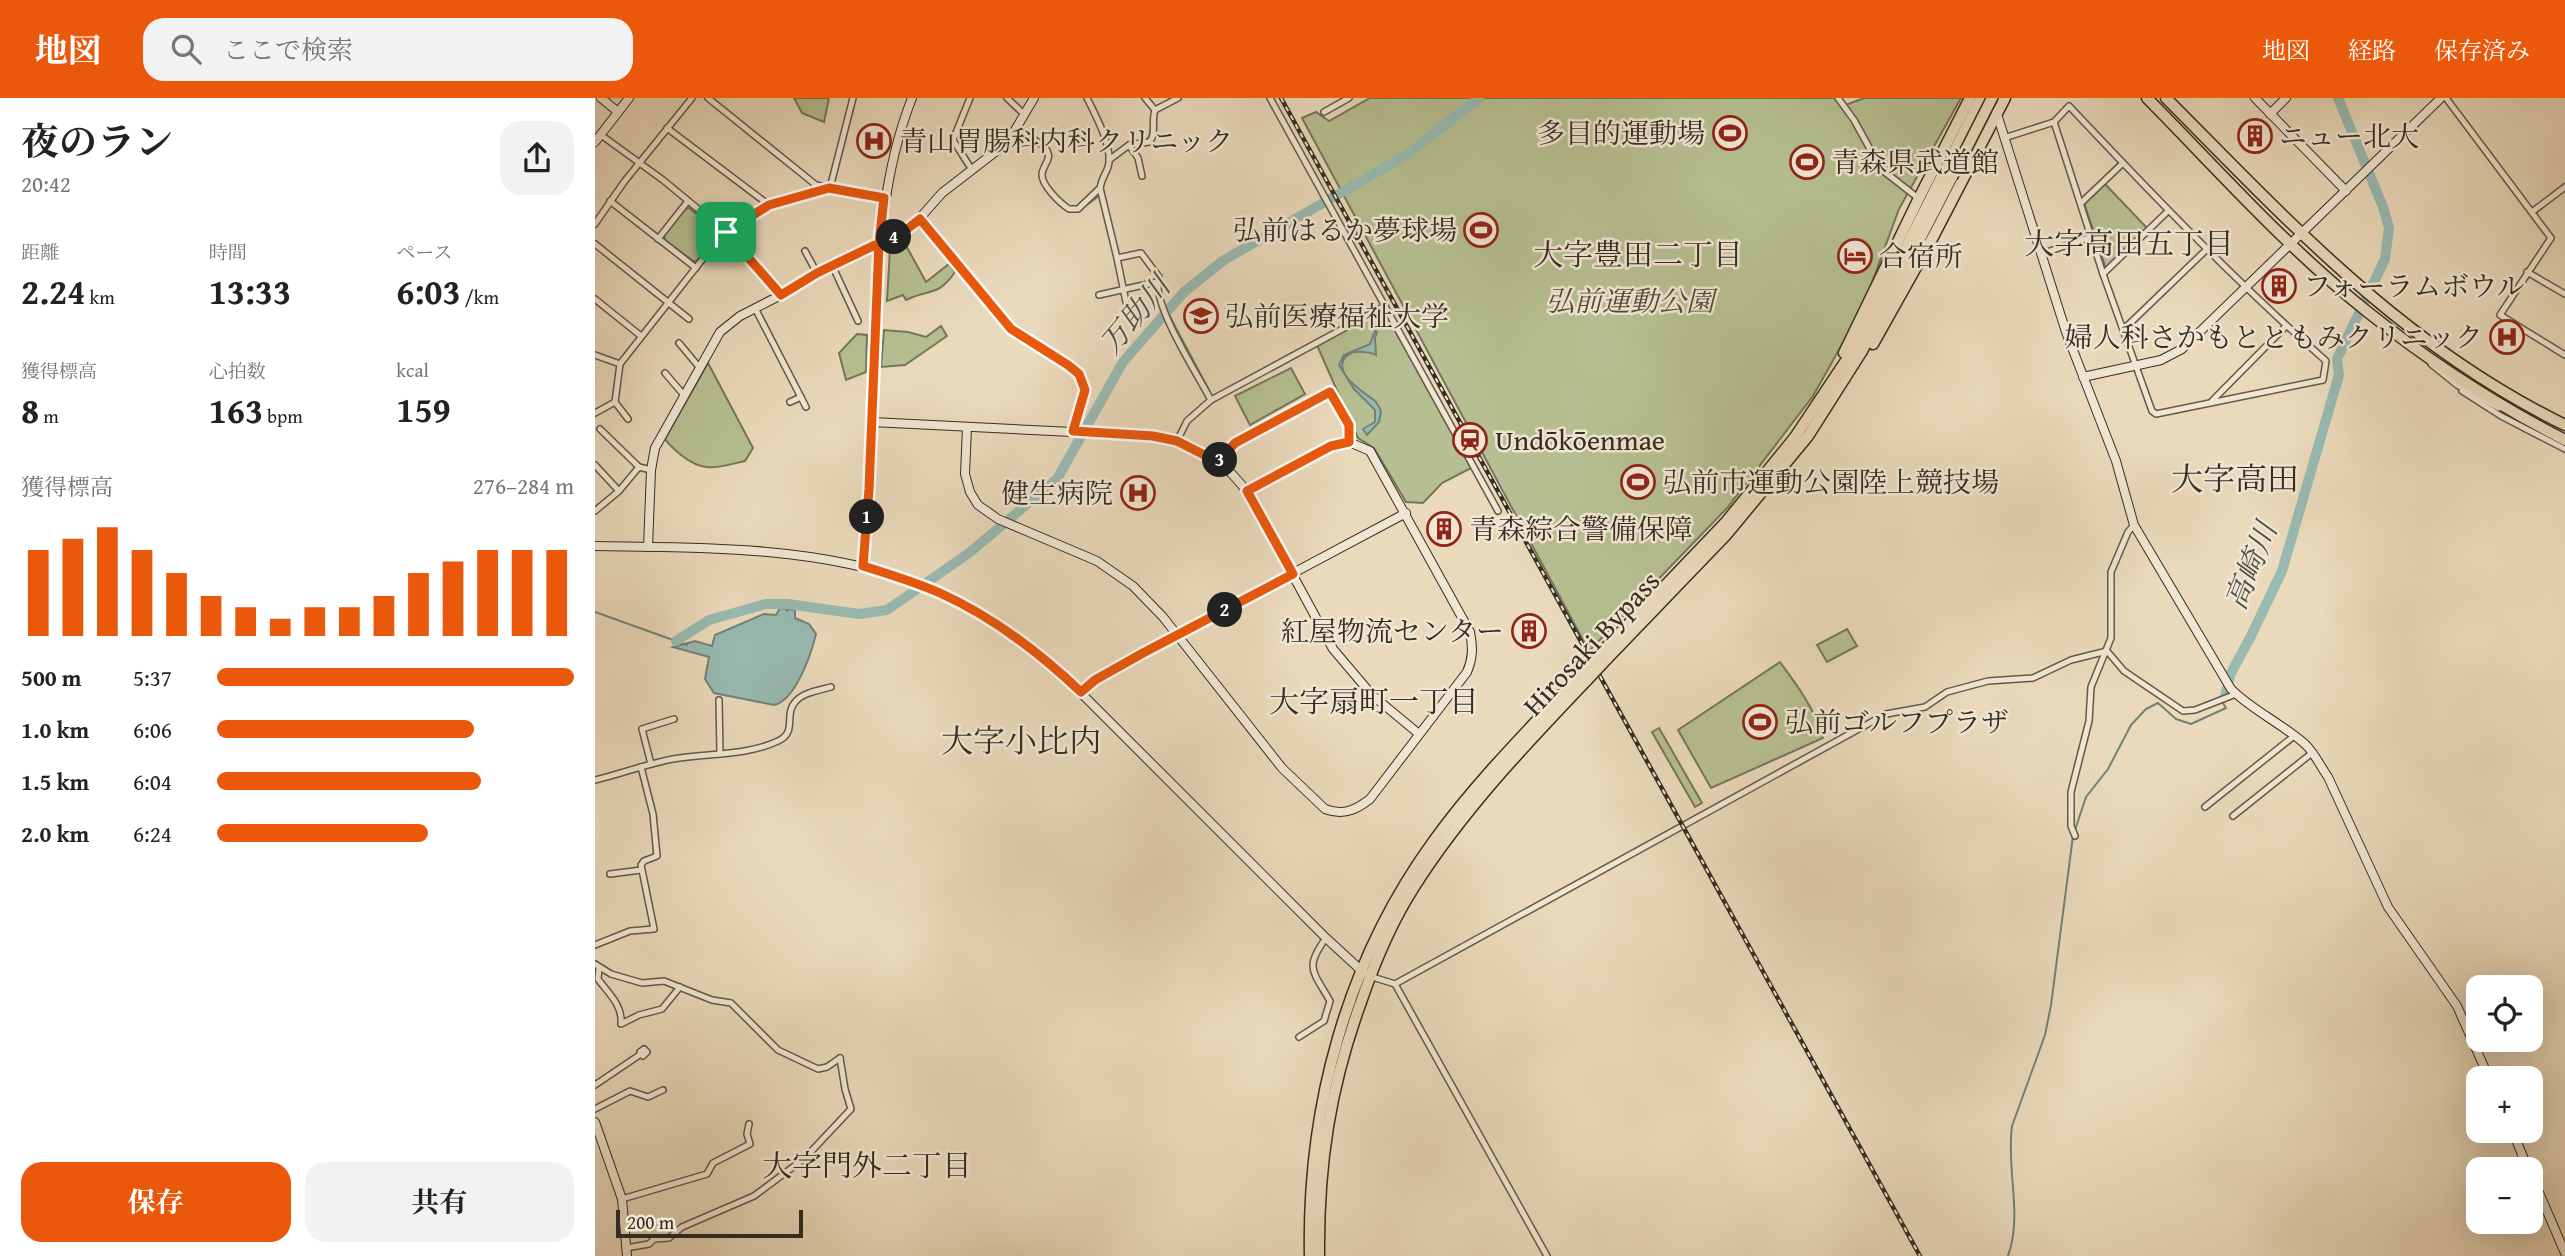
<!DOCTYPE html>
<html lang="ja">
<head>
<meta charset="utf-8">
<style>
  :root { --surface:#fff; --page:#f2f2f2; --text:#222; --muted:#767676; --accent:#ea580c }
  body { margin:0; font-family:"Gentium Book Plus","Noto Serif JP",serif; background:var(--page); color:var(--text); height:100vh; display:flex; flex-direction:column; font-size:26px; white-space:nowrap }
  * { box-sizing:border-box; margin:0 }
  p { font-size:23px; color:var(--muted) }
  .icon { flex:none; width:38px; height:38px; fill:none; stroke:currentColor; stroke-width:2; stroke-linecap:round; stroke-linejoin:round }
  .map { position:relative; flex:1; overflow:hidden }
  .drawer { display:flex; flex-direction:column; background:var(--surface); width:595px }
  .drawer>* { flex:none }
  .tools { position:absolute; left:1871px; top:877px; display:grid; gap:14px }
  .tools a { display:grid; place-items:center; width:77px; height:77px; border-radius:14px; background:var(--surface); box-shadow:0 7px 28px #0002; font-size:35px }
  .scale { position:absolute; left:21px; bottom:18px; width:187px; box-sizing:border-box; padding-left:7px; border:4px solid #362d22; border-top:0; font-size:19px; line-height:24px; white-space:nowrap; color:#362d22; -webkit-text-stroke:5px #f1e6d3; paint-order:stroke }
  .pin { position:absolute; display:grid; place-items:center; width:60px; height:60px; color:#fff; margin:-30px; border-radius:14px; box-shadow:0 4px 10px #0006 }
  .km { position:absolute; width:35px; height:35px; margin:-18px; border-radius:50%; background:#222; color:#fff; font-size:19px; line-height:35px; text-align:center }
  .round { display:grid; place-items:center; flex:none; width:74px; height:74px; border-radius:21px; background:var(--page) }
  .overview { display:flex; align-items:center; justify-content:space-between; height:119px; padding:0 21px }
  h1 { font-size:38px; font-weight:700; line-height:52px }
  .metrics { display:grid; grid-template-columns:repeat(3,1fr); gap:10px; height:119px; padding:7px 21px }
  .metrics div { display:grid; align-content:center }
  .metrics b { font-size:35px; font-weight:700 }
  .metrics small { font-size:19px; font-weight:400 }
  .metrics p { font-size:19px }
  .chart { height:196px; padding:14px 21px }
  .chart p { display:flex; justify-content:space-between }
  .chart svg { width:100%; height:126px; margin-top:7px; stroke:var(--accent); stroke-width:6 }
  .cta { display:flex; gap:14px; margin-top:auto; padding:14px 21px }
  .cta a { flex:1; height:80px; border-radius:21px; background:var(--accent); color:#fff; font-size:28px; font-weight:700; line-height:80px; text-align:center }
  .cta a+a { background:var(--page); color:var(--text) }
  ul { padding:0 21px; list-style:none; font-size:23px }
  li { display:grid; grid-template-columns:112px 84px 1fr; align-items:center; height:52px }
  li i { height:18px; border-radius:9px; background:var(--accent) }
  header { display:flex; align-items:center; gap:42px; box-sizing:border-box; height:98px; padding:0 35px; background:var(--accent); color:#fff }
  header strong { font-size:33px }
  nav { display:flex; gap:38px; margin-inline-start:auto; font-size:24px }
  .search { width:490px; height:63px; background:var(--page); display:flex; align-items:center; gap:18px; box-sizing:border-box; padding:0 24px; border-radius:21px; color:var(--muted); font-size:26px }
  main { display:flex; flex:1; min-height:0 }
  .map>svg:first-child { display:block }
  .green { fill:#b6bf91; stroke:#76765a; stroke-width:2 }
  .water { fill:#98bab1; stroke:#718278; stroke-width:2 }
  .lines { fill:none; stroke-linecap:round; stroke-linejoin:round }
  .stream { stroke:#718278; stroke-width:2 }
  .river { stroke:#98bab1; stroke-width:10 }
  .street-casing { stroke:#635848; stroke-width:8 }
  .secondary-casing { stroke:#362d22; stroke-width:10 }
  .highway-casing { stroke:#362d22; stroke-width:13 }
  .street { stroke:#f1e6d3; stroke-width:5 }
  .secondary { stroke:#f1e6d3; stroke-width:8 }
  .highway { stroke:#ead9bb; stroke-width:10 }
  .rail-casing { stroke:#362d22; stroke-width:4.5 }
  .rail { stroke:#f1e6d3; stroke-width:2; stroke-dasharray:5; stroke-linecap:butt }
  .highway-bridge-casing { stroke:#362d22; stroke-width:13; stroke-linecap:butt }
  .highway-bridge { stroke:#ead9bb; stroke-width:10 }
  .route-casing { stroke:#fff; stroke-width:14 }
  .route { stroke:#ea580c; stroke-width:9 }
  .labels { text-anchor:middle; stroke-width:5; stroke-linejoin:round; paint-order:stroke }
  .poi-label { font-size:28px; fill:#362d22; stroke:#f1e6d3; text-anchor:start }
  .park-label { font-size:28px; font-style:italic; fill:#504a38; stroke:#f1e6d3 }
  .street-label { font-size:28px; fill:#362d22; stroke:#f1e6d3 }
  .neighbourhood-label { font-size:30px; fill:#362d22; stroke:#f1e6d3 }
  .water-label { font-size:30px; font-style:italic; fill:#4e5046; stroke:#f1e6d3 }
  .quarter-label { font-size:32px; fill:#362d22; stroke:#f1e6d3 }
</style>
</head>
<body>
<header>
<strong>地図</strong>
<div class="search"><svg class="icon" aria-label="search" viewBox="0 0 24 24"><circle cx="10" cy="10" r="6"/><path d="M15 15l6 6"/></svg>ここで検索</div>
<nav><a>地図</a><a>経路</a><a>保存済み</a></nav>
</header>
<main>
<section class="drawer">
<div class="overview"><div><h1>夜のラン</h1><p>20:42</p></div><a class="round"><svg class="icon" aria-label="share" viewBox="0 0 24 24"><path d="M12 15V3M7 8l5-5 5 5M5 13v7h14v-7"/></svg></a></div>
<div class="metrics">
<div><p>距離</p><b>2.24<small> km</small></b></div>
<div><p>時間</p><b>13:33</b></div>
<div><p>ペース</p><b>6:03<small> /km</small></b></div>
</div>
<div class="metrics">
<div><p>獲得標高</p><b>8<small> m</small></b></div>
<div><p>心拍数</p><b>163<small> bpm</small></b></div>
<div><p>kcal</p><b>159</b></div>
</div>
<div class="chart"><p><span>獲得標高</span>276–284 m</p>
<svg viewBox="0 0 160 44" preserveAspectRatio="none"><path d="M5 44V14M15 44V10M25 44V6M35 44V14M45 44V22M55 44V30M65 44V34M75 44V38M85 44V34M95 44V34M105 44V30M115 44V22M125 44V18M135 44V14M145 44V14M155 44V14"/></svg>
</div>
<ul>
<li><b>500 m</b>5:37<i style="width:100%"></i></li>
<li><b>1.0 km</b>6:06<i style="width:72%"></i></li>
<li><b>1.5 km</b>6:04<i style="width:74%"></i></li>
<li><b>2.0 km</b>6:24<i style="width:59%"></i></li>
</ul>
<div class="cta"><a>保存</a><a>共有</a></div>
</section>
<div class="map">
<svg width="1970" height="1158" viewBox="0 0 1970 1158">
  <rect width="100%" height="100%" fill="#ead9bb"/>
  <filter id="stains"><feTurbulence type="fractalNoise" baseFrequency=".00286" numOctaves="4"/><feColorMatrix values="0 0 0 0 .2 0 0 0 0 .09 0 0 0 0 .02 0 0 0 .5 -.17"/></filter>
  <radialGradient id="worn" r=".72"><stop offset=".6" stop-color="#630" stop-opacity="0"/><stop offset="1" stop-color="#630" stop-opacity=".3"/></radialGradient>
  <g class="green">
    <polygon points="199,0 234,0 229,24 207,15"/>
    <polygon points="775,0 1243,0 1248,8 1269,0 1366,0 1304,111 1268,209 1218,298 1133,409 994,553 707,20 721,14 734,23"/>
    <polygon points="1510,86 1553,131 1511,171 1489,105"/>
    <polygon points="94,110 123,133 123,137 101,164 98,163 70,142 69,136 88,111"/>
    <path d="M308,142L331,184L354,166L360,174C342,200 335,190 311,202L308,197L292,203L295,151L298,146Z"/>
    <polygon points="789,212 876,370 847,385 828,405 811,404 779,350 763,340 721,245"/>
    <polygon points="346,228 352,238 310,267 286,269 289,232 313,234 331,239"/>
    <polygon points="262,236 272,237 271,274 251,282 244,255"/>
    <path d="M113,265L158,350L150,363C123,369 110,376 86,357C80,352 74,347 70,341Z"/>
    <polygon points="696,270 710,296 655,327 640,298"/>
    <polygon points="1252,531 1262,548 1232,564 1222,547"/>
    <path d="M1185,564C1202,587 1220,611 1228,640L1116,690L1083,632Z"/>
    <polygon points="1064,630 1107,705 1100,709 1057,634"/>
  </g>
  <g class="water">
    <path d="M780,233L782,234L780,240L781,257C778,255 767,253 761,254C756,254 750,258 748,263C742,280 771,295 781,304C783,307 785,310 786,314L784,324L772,337L768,331L780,324V312L759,291L744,267L749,257L775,246Z"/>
    <path d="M185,510L200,512V520L214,526L221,536C216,556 201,602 179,607L119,595L110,581L114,559L78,549L100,543L117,548L120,537L169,516L181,517Z"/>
  </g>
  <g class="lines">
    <g class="stream">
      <polyline points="489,109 504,98"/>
      <polyline points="573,215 615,294"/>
      <polyline points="192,513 193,506"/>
      <polyline points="0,514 92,547"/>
      <polyline points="1480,732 1491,699 1513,671 1536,627 1551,611 1563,605 1581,621 1596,626 1631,610 1628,605"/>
      <path d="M1413,1158C1428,1116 1411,1072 1417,1028L1450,937L1456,907L1478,738"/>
    </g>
    <g class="river">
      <polyline points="81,543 114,522 171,506 193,506 264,516 292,512 374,455 462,381 528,264 589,194 629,162 810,58 884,0"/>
      <polyline points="1630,598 1636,575 1655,540 1687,473 1744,277 1742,261 1790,161 1794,130 1788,109 1743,0"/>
    </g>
    <g class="street-casing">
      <g id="street">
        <polyline points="113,0 221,87 289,100"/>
        <polyline points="375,0 358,42 377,72"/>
        <polyline points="412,0 430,17"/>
        <path d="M492,0C500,16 519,51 513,69C510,78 507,79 505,90L522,160L546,155L564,179C555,204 603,277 616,302"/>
        <polyline points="550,0 560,12"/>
        <polyline points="675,0 903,413"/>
        <polyline points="1243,0 1259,22 1286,71 1323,100"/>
        <polyline points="1851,0 1956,140 1905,217 1970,257"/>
        <polyline points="729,14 754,0"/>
        <polyline points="72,30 174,107"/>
        <path d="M420,34C429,38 444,42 450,50C459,60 448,66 447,76C446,87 465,105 474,111H483L505,90"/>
        <polyline points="6,37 68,82 131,134 186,197"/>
        <path d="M1409,40L1459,24L1474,8C1557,96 1640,183 1731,263L1728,282L1561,316L1557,313L1508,176L1459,24"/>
        <polyline points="534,47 543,60 547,78"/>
        <path d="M514,62L534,47L554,44C562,37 556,23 560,12L583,0"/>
        <polyline points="235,90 258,0"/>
        <polyline points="15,103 101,170"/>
        <polyline points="1486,105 1528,65"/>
        <polyline points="1937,114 1970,89"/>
        <polyline points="325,121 416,231 473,266 484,276 490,291 478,333"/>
        <polyline points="0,126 29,84 97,0"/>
        <polyline points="63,141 93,103"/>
        <polyline points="0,146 94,221"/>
        <polyline points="210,153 222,175"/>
        <polyline points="1446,156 1496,139"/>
        <polyline points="522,160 531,204"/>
        <polyline points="237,167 263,223"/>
        <polyline points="1932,174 1970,196"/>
        <polyline points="1508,176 1573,113"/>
        <polyline points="504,197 562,184"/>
        <polyline points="0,201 46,238"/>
        <polyline points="160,210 211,309"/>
        <polyline points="1529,231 1611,152"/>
        <polyline points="84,245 104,269"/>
        <polyline points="0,257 25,266"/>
        <polyline points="1836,266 1862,287 1904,310"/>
        <polyline points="70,275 88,296"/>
        <polyline points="1867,293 1906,318 1970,351"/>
        <polyline points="1617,303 1691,228"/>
        <polyline points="20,304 33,321"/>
        <polyline points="195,304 206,299"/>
        <polyline points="0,315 20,304 25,266 125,139 174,107 235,90"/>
        <polyline points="5,331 44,369"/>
        <polyline points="582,343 592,323 616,302 790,208"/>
        <polyline points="623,364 640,345 735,294 754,327 754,344"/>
        <polyline points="0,367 24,393"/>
        <polyline points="0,413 24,393 44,369 56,372"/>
        <polyline points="1512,553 1529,573 1588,613 1600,612 1641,596"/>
        <polyline points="124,602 125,656"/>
        <polyline points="56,666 47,631 79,621"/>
        <path d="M0,682C26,676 51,666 78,661C111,655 152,658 183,643C203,634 188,616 201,603C209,594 226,592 236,589"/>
        <polyline points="1610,709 1699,638"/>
        <polyline points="1638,718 1717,655"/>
        <polyline points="1480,738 1476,728 1476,694 1494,623 1496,589 1516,540 1516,474 1533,434 1539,427"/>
        <polyline points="15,776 46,772"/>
        <polyline points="0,847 35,833 59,831 46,767 49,763 62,758 58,716 46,669"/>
        <polyline points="0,866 16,876 47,885 69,883 117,902 136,905 183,952 223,971 232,969 245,960"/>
        <path d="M4,870L3,881C13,895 28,907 26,926L44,917L67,911L85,889"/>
        <polyline points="774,878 800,886 952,1158"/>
        <polyline points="800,886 1291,616 1330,609 1352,594 1393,583 1438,580 1476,562 1512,553"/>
        <path d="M704,939L729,923L735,903C718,873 709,870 731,840"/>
        <polygon points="49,951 52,954 48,958 45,954"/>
        <polyline points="0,987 46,956"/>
        <polyline points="0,1011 35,993 53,999 68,992"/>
        <polyline points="27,1101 112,1076 118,1065 155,1046 152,1036 154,1026"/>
        <polyline points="31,1150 54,1146 59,1141 74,1140 87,1129 159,1098 210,1060 256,1011 250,991 245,960"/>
      </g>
    </g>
    <g class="secondary-casing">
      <g id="secondary">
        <polyline points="6,0 23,14"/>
        <polyline points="1660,0 1751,93"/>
        <path d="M1401,13L1471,234L1521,363L1539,427L1636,591C1658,613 1688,626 1711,647C1720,656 1726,669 1733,679L1793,809L1862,908L1894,980"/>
        <polyline points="1675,16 1691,0"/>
        <polyline points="0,44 34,0"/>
        <polyline points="1488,279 1566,262 1587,251 1846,0"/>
        <polyline points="277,324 558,338 582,343 600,351 623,364 637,376 652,393 738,551 777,597 824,636"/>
        <path d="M372,329L370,376L375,394L383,407L403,421L502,463L538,488L568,519L687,670L730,711C748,718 761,712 775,701L872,574C878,560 878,549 875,534L775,353L754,344L736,348L652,393"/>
        <path d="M0,448C114,450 240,447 345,495C386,513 422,539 457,566L731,840L769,875"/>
        <polyline points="53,449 56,372 60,350 125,234 145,218 186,197 222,175 317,129 347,95 413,44 439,0"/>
        <path d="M268,468C275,390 276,313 280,235C284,154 287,76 317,0"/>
        <polyline points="486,594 500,582 548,555 811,415"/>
        <polyline points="0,1024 27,1101 32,1158"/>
        <polyline points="1917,1032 1933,1071"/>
        <polyline points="1936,1076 1970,1155"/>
      </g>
    </g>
    <g class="highway-casing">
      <g id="highway">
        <path d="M1552,0C1624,73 1693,151 1774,215C1835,264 1900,306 1970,342"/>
        <path d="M1571,0C1696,126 1808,248 1970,327"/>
        <polyline points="1278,246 1338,139 1410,0"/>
        <polyline points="1249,255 1324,100 1375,0"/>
        <polyline points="1001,560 1131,424 1200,339 1264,243 1386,0"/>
        <polyline points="1006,567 1131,437 1213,338 1267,253 1357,79"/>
        <path d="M715,1158C712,1011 751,864 838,744C882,683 936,629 988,574"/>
        <path d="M724,1158C723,1067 735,989 766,904C780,863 796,825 819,789C868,712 930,647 992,582"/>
      </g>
    </g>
    <use href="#street" class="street"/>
    <use href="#secondary" class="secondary"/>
    <use href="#highway" class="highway"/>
    <g class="rail-casing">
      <polyline id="rail" points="686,0 1325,1158"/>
    </g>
    <use href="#rail" class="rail"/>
    <g class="highway-bridge-casing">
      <g id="highway-bridge">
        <polyline points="1357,79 1397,0"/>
        <polyline points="988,574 1001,560"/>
        <polyline points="992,582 1006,567"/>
      </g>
    </g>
    <use href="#highway-bridge" class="highway-bridge"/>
  </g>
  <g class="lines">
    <g class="route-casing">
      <path id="route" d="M131,134L186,197L222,175L284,145L274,391L268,468C294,476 320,484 345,495C398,519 444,554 486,594L500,582L548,555L698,476L652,393L736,348L754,344V327L735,294L640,345L623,364L582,343L558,338L478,333L490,292L484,276L473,267L416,231L325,121L307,135L284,145L289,100L234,90L174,107L131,134"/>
    </g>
    <use href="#route" class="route"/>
  </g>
  <defs>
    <g id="stadium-ring" transform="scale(1.75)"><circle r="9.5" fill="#f1e6d3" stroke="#8f2418" stroke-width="1.5"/><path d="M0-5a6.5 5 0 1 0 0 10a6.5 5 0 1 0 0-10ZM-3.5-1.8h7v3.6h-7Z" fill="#8f2418"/></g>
    <g id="building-ring" transform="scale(1.75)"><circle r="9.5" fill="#f1e6d3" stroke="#8f2418" stroke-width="1.5"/><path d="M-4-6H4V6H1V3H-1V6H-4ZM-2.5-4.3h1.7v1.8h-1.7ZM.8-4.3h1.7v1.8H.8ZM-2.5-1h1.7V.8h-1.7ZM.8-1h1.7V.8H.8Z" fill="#8f2418"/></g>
    <g id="hospital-ring" transform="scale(1.75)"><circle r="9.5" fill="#f1e6d3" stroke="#8f2418" stroke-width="1.5"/><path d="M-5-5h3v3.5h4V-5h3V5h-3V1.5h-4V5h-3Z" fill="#8f2418"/></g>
    <g id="hotel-ring" transform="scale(1.75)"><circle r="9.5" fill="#f1e6d3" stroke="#8f2418" stroke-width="1.5"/><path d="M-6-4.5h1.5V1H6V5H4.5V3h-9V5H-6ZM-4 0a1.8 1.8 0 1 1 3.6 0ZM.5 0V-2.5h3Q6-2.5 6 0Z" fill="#8f2418"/></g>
    <g id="university-ring" transform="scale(1.75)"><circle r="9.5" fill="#f1e6d3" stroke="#8f2418" stroke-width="1.5"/><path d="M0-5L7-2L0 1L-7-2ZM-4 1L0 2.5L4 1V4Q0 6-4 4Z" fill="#8f2418"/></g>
    <g id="station-ring" transform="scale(1.75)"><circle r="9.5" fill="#f1e6d3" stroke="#8f2418" stroke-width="1.5"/><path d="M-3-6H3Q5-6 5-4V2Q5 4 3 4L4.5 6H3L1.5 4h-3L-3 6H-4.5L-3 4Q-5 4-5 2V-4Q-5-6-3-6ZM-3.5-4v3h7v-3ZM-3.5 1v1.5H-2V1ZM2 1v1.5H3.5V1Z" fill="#8f2418"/></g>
  </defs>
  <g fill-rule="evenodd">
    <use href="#stadium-ring" x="1135" y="35"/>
    <use href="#building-ring" x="1660" y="38"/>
    <use href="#hospital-ring" x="279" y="43"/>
    <use href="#stadium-ring" x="1212" y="64"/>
    <use href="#stadium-ring" x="886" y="132"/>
    <use href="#hotel-ring" x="1260" y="158"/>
    <use href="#building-ring" x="1684" y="188"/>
    <use href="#university-ring" x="606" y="218"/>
    <use href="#hospital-ring" x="1912" y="239"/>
    <use href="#station-ring" x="875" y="342"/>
    <use href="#stadium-ring" x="1043" y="384"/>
    <use href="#hospital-ring" x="543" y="395"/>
    <use href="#building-ring" x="849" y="431"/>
    <use href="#building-ring" x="934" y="533"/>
    <use href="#stadium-ring" x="1165" y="624"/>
  </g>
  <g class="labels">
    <g class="poi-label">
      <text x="1110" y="45" text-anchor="end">多目的運動場</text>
      <text x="1684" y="48">ニュー北大</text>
      <text x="304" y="53">青山胃腸科内科クリニック</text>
      <text x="1236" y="74">青森県武道館</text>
      <text x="862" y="142" text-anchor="end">弘前はるか夢球場</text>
      <text x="1284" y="168">合宿所</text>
      <text x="1708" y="198">フォーラムボウル</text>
      <text x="630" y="228">弘前医療福祉大学</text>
      <text x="1888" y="249" text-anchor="end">婦人科さかもとともみクリニック</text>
      <text x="900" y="352">Undōkōenmae</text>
      <text x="1068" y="394">弘前市運動公園陸上競技場</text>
      <text x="518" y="405" text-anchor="end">健生病院</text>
      <text x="874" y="441">青森綜合警備保障</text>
      <text x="909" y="543" text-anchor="end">紅屋物流センター</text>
      <text x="1190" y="634">弘前ゴルフプラザ</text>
    </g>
    <g class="park-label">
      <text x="1035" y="213">弘前運動公園</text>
    </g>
    <g class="street-label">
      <text transform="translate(996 545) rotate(-47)" y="10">Hirosaki Bypass</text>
    </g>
    <g class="neighbourhood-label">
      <text x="1534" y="156">大字高田五丁目</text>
      <text x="1043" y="167">大字豊田二丁目</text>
      <text x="779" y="614">大字扇町一丁目</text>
      <text x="272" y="1078">大字門外二丁目</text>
    </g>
    <g class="water-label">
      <text transform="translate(540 217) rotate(-50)" y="10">万助川</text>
      <text transform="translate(1656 468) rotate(-68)" y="10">高崎川</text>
    </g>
    <g class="quarter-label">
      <text x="1640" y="392">大字高田</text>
      <text x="426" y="654">大字小比内</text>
    </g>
  </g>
  <rect width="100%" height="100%" filter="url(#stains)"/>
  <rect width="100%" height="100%" fill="url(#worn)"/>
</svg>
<div class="tools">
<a><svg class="icon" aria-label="locate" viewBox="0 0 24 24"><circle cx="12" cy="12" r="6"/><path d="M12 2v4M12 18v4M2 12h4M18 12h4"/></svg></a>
<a>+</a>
<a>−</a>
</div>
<div class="scale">200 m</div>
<div class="pin" style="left:131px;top:134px;background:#1e9e55"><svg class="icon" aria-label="arrive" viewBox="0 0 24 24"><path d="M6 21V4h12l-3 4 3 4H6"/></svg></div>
<b class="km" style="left:272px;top:419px">1</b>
<b class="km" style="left:630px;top:512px">2</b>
<b class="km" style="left:625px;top:362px">3</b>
<b class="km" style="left:299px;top:139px">4</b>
</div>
</main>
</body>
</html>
